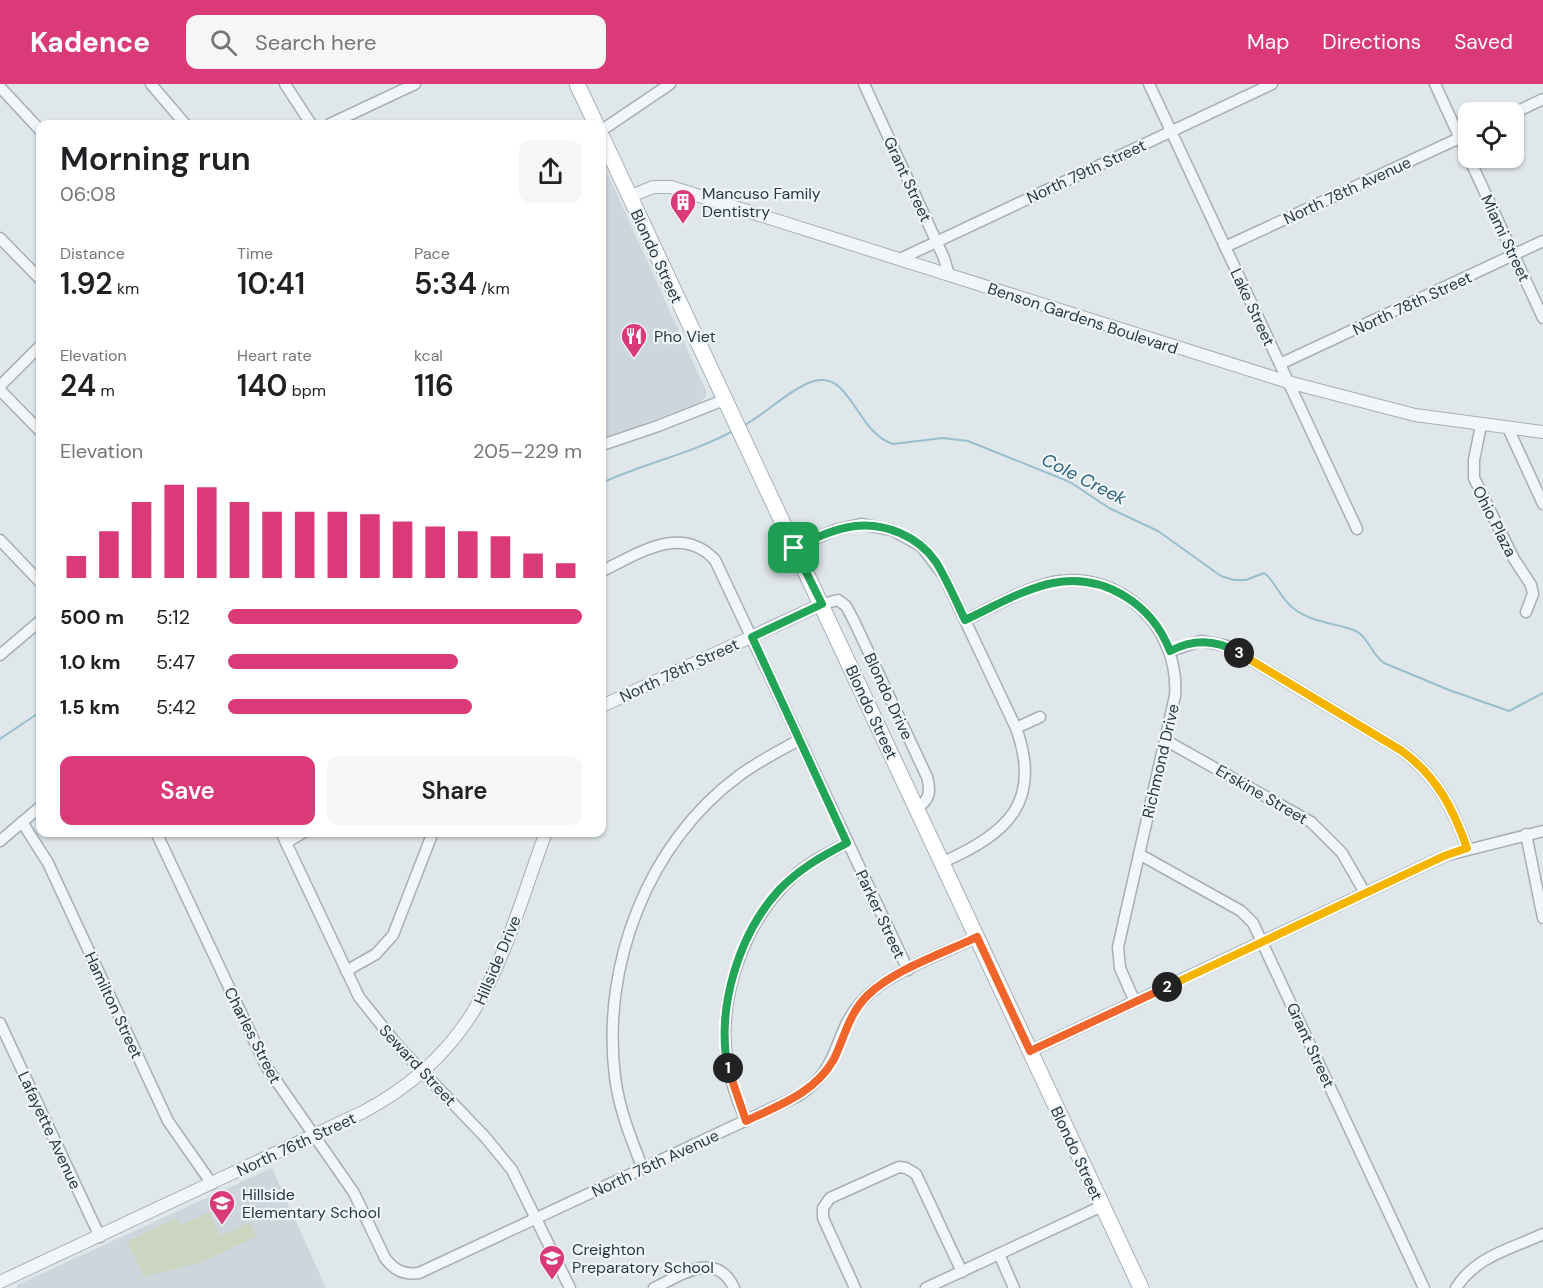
<!DOCTYPE html>
<html lang="en">
<head>
<meta charset="utf-8">
<style>
  :root { --surface:#fff; --page:#f6f6f6; --text:#202124; --muted:#757577; --accent:#db3a78 }
  body { margin:0; font-family:"DM Sans",sans-serif; background:var(--page); color:var(--text); height:100vh; display:flex; flex-direction:column; font-size:22px; white-space:nowrap }
  * { box-sizing:border-box; margin:0 }
  p { font-size:20px; color:var(--muted) }
  .icon { flex:none; width:33px; height:33px; fill:none; stroke:currentColor; stroke-width:2; stroke-linecap:round; stroke-linejoin:round }
  .map { position:relative; flex:1; overflow:hidden }
  .sheet { position:absolute; left:36px; top:36px; width:570px; height:717px; display:flex; flex-direction:column; background:var(--surface); border-radius:12px; box-shadow:0 2px 4px #0004 }
  .sheet>* { flex:none }
  .buttons { position:absolute; left:1458px; top:18px; display:grid; gap:12px }
  .buttons a { display:grid; place-items:center; width:66px; height:66px; border-radius:12px; background:var(--surface); box-shadow:0 2px 4px #0004; font-size:30px }
  .pin { position:absolute; display:grid; place-items:center; width:51px; height:51px; color:#fff; margin:-26px; border-radius:12px; box-shadow:0 3px 9px #0006 }
  .km { position:absolute; width:30px; height:30px; margin:-15px; border-radius:50%; background:#222; color:#fff; font-size:16px; line-height:30px; text-align:center }
  .round { display:grid; place-items:center; flex:none; width:63px; height:63px; border-radius:12px; background:var(--page) }
  .summary { display:flex; align-items:center; justify-content:space-between; height:102px; padding:0 24px }
  h1 { font-size:33px; font-weight:600; line-height:45px }
  .stats { display:grid; grid-template-columns:repeat(3,1fr); gap:9px; height:102px; padding:6px 24px }
  .stats div { display:grid; align-content:center }
  .stats b { font-size:30px; font-weight:600 }
  .stats small { font-size:16px; font-weight:400 }
  .stats p { font-size:16px }
  .chart { height:168px; padding:12px 24px }
  .chart p { display:flex; justify-content:space-between }
  .chart svg { width:100%; height:108px; margin-top:6px; stroke:var(--accent); stroke-width:6 }
  .button { display:flex; gap:12px; margin-top:auto; padding:12px 24px }
  .button a { flex:1; height:69px; border-radius:12px; background:var(--accent); color:#fff; font-size:24px; font-weight:600; line-height:69px; text-align:center }
  .button a+a { background:var(--page); color:var(--text) }
  ul { padding:0 24px; list-style:none; font-size:20px }
  li { display:grid; grid-template-columns:96px 72px 1fr; align-items:center; height:45px }
  li i { height:15px; border-radius:8px; background:var(--accent) }
  header { display:flex; align-items:center; gap:36px; box-sizing:border-box; height:84px; padding:0 30px; background:var(--accent); color:#fff }
  header strong { font-size:28px }
  nav { display:flex; gap:33px; margin-inline-start:auto; font-size:21px }
  .search { width:420px; height:54px; background:var(--page); display:flex; align-items:center; gap:15px; box-sizing:border-box; padding:0 21px; border-radius:12px; color:var(--muted); font-size:22px }
  .map>svg:first-child { display:block }
  .built { fill:#ced6dd }
  .green { fill:#cbd5c0 }
  .lines { fill:none; stroke-linecap:round; stroke-linejoin:round }
  .stream { stroke:#98bfce; stroke-width:2 }
  .minor-casing { stroke:#a5afb6; stroke-width:13 }
  .tertiary-casing { stroke:#a5afb6; stroke-width:14 }
  .secondary-casing { stroke:#a5afb6; stroke-width:17 }
  .minor { stroke:#f3f6f8; stroke-width:10 }
  .tertiary { stroke:#f3f6f8; stroke-width:12 }
  .secondary { stroke:#fff; stroke-width:15 }
  .split-1-casing { stroke:#fff; stroke-width:12 }
  .split-2-casing { stroke:#fff; stroke-width:12 }
  .split-3-casing { stroke:#fff; stroke-width:12 }
  .split-4-casing { stroke:#fff; stroke-width:12 }
  .split-1 { stroke:#22a559; stroke-width:8 }
  .split-2 { stroke:#f0652b; stroke-width:8 }
  .split-3 { stroke:#f5b400; stroke-width:8 }
  .split-4 { stroke:#22a559; stroke-width:8 }
  .labels { text-anchor:middle; stroke-width:4.5; stroke-linejoin:round; paint-order:stroke }
  .street-label { font-size:16px; fill:#273844; stroke:#f0f5f8 }
  .poi-label { font-size:16px; fill:#273844; stroke:#f0f5f8; text-anchor:start }
  .water-label { font-size:18px; font-style:italic; fill:#2d637c; stroke:#f0f5f8 }
</style>
</head>
<body>
<header>
<strong>Kadence</strong>
<div class="search"><svg class="icon" aria-label="search" viewBox="0 0 24 24"><circle cx="10" cy="10" r="6"/><path d="M15 15l6 6"/></svg>Search here</div>
<nav><a>Map</a><a>Directions</a><a>Saved</a></nav>
</header>
<div class="map">
<svg width="1543" height="1204" viewBox="0 0 1543 1204">
  <rect width="100%" height="100%" fill="#e0e7eb"/>
  <g class="built">
    <polygon points="602,77 707,309 702,318 680,327 602,354"/>
    <polygon points="272,1084 326,1204 16,1204 19,1200"/>
  </g>
  <polygon class="green" points="209,1128 220,1152 250,1138 257,1152 202,1178 144,1193 127,1157 177,1134 181,1141"/>
  <g class="lines">
    <g class="stream">
      <path d="M743,342C765,330 783,311 806,300C851,279 853,347 893,360L943,354L968,357L1070,398L1109,424L1158,447L1221,492L1234,496H1246L1264,489C1274,495 1280,514 1293,524C1312,539 1332,538 1354,546C1368,552 1371,570 1384,579L1449,606L1509,627L1543,609"/>
      <path d="M602,399C644,379 691,370 733,347"/>
      <polyline points="0,655 40,628"/>
    </g>
    <g class="minor-casing">
      <g id="minor">
        <polyline points="151,0 185,40"/>
        <polyline points="285,0 311,40"/>
        <polyline points="864,0 944,174 949,191"/>
        <polyline points="1149,0 1357,445"/>
        <polyline points="1435,0 1468,72"/>
        <polyline points="0,3 40,46"/>
        <polyline points="1514,29 1543,15"/>
        <polyline points="330,40 415,0"/>
        <polyline points="602,46 670,0"/>
        <polyline points="1469,74 1543,234"/>
        <polyline points="0,154 40,195"/>
        <polyline points="1225,163 1468,50"/>
        <polyline points="900,175 1272,0"/>
        <polyline points="1280,280 1543,157"/>
        <polyline points="0,302 40,262"/>
        <polyline points="0,306 40,347"/>
        <polyline points="1481,341 1474,376 1474,394 1514,475 1531,501 1533,510 1526,528"/>
        <polyline points="1508,344 1543,420"/>
        <polyline points="602,361 658,342 724,316"/>
        <polyline points="0,456 40,498"/>
        <path d="M794,464L835,446L861,440L892,446L921,462L944,492L1016,644C1043,718 1007,750 943,778"/>
        <path d="M602,487C638,470 681,439 715,476L908,886"/>
        <path d="M822,520L838,516L846,522L854,537L927,693C931,707 930,716 917,724"/>
        <path d="M965,536C993,523 1023,505 1053,498C1122,485 1180,545 1175,612L1118,863L1120,884L1135,918"/>
        <path d="M1170,567L1201,557L1227,562L1402,667C1437,693 1453,724 1467,764"/>
        <polyline points="0,571 40,537"/>
        <polyline points="1016,644 1040,633"/>
        <polyline points="1165,656 1311,738 1342,769 1365,809"/>
        <polyline points="22,738 48,779 168,1037 212,1100"/>
        <path d="M156,748L266,982L354,1109L385,1174C394,1186 403,1191 419,1189L798,1012C842,984 832,951 861,918C887,888 941,871 977,853"/>
        <polyline points="281,748 359,913 399,963 486,1054 512,1086 570,1204"/>
        <polyline points="1526,750 1543,834"/>
        <polyline points="0,757 40,723"/>
        <polyline points="286,759 304,748"/>
        <polyline points="1139,770 1241,827 1253,839 1424,1204"/>
        <polyline points="346,887 376,870 393,851 433,748"/>
        <polyline points="0,939 100,1153"/>
        <polyline points="1030,967 1444,772 1543,747"/>
        <path d="M746,1037C738,1017 730,997 727,976C718,911 745,836 793,793C809,778 828,769 847,759"/>
        <path d="M643,1085C631,1055 619,1025 615,993C601,881 648,758 740,691C759,677 779,667 799,656"/>
        <polyline points="999,1170 1014,1204"/>
        <path d="M654,1204C682,1191 716,1165 734,1204"/>
        <polyline points="855,1204 823,1134 823,1124 830,1114 899,1083 906,1084 916,1090 962,1188"/>
        <polyline points="926,1204 1102,1122"/>
        <path d="M1456,1204C1476,1172 1511,1165 1543,1150"/>
      </g>
    </g>
    <g class="tertiary-casing">
      <g id="tertiary">
        <polyline points="629,113 653,103 671,103 1288,298 1415,331 1543,348"/>
        <polyline points="602,622 822,520"/>
        <path d="M0,1198L363,1028C486,963 502,868 546,748"/>
      </g>
    </g>
    <g class="secondary-casing">
      <g id="secondary">
        <polyline points="577,0 596,40"/>
        <polyline points="602,53 1141,1204"/>
      </g>
    </g>
    <use href="#minor" class="minor"/>
    <use href="#tertiary" class="tertiary"/>
    <use href="#secondary" class="secondary"/>
  </g>
  <g class="lines">
    <g class="split-1-casing">
      <path id="split-1" d="M728,984C716,925 738,851 779,806C799,785 822,772 847,759L752,553L822,520L794,464"/>
    </g>
    <g class="split-2-casing">
      <path id="split-2" d="M728,984L746,1037C779,1021 815,1009 834,975C845,952 849,929 868,911C895,885 944,869 977,853L1030,967L1167,903"/>
    </g>
    <g class="split-3-casing">
      <path id="split-3" d="M1167,903L1444,772L1467,764C1453,724 1437,693 1402,667L1239,569"/>
    </g>
    <g class="split-4-casing">
      <path id="split-4" d="M794,464C830,447 860,432 900,449C914,455 927,465 936,478C947,496 956,517 965,536C993,523 1023,505 1053,499C1104,489 1152,520 1170,567C1193,555 1216,555 1239,569"/>
    </g>
    <use href="#split-1" class="split-1"/>
    <use href="#split-2" class="split-2"/>
    <use href="#split-3" class="split-3"/>
    <use href="#split-4" class="split-4"/>
  </g>
  <defs>
    <g id="building-pin" transform="scale(1.35)"><path d="M0 17L-7.5 6A9.5 9.5 0 1 1 7.5 6Z" fill="#db3a78" stroke="#f0f5f8"/><path d="M-4-6H4V6H1V3H-1V6H-4ZM-2.5-4.3h1.7v1.8h-1.7ZM.8-4.3h1.7v1.8H.8ZM-2.5-1h1.7V.8h-1.7ZM.8-1h1.7V.8H.8Z" fill="#fff"/></g>
    <g id="restaurant-pin" transform="scale(1.35)"><path d="M0 17L-7.5 6A9.5 9.5 0 1 1 7.5 6Z" fill="#db3a78" stroke="#f0f5f8"/><path d="M-5-6h1v4h1v-4h1v4h1v-4h1v5L-1.5 .5V6h-2V.5L-5-1ZM5-6V6H3V1.5H1.5Q1.5-4 5-6Z" fill="#fff"/></g>
    <g id="school-pin" transform="scale(1.35)"><path d="M0 17L-7.5 6A9.5 9.5 0 1 1 7.5 6Z" fill="#db3a78" stroke="#f0f5f8"/><path d="M0-5L7-2L0 1L-7-2ZM-4 1L0 2.5L4 1V4Q0 6-4 4Z" fill="#fff"/></g>
  </defs>
  <g fill-rule="evenodd">
    <use href="#building-pin" x="683" y="118"/>
    <use href="#restaurant-pin" x="634" y="252"/>
    <use href="#school-pin" x="222" y="1119"/>
    <use href="#school-pin" x="552" y="1174"/>
  </g>
  <g class="labels">
    <g class="street-label">
      <text transform="translate(1086 87) rotate(-25)" y="6">North 79th Street</text>
      <text transform="translate(908 95) rotate(65)" y="6">Grant Street</text>
      <text transform="translate(1347 106) rotate(-25)" y="6">North 78th Avenue</text>
      <text transform="translate(1506 154) rotate(65)" y="6">Miami Street</text>
      <text transform="translate(657 172) rotate(65)" y="6">Blondo Street</text>
      <text transform="translate(1412 219) rotate(-25)" y="6">North 78th Street</text>
      <text transform="translate(1253 223) rotate(65)" y="6">Lake Street</text>
      <text transform="translate(1083 234) rotate(18)" y="6">Benson Gardens Boulevard</text>
      <text transform="translate(1495 437) rotate(63)" y="6">Ohio Plaza</text>
      <text transform="translate(679 586) rotate(-25)" y="6">North 78th Street</text>
      <text transform="translate(889 612) rotate(65)" y="6">Blondo Drive</text>
      <text transform="translate(872 628) rotate(65)" y="6">Blondo Street</text>
      <text transform="translate(1160 677) rotate(-77)" y="6">Richmond Drive</text>
      <text transform="translate(1262 710) rotate(30)" y="6">Erskine Street</text>
      <text transform="translate(881 830) rotate(65)" y="6">Parker Street</text>
      <text transform="translate(497 876) rotate(-67)" y="6">Hillside Drive</text>
      <text transform="translate(114 921) rotate(65)" y="6">Hamilton Street</text>
      <text transform="translate(253 951) rotate(63)" y="6">Charles Street</text>
      <text transform="translate(1311 961) rotate(65)" y="6">Grant Street</text>
      <text transform="translate(418 981) rotate(47)" y="6">Seward Street</text>
      <text transform="translate(50 1046) rotate(65)" y="6">Lafayette Avenue</text>
      <text transform="translate(296 1060) rotate(-25)" y="6">North 76th Street</text>
      <text transform="translate(1077 1069) rotate(65)" y="6">Blondo Street</text>
      <text transform="translate(655 1079) rotate(-25)" y="6">North 75th Avenue</text>
    </g>
    <g class="poi-label">
      <text x="702" y="115">Mancuso Family<tspan x="702" dy="18">Dentistry</tspan></text>
      <text x="654" y="258">Pho Viet</text>
      <text x="242" y="1116">Hillside<tspan x="242" dy="18">Elementary School</tspan></text>
      <text x="572" y="1171">Creighton<tspan x="572" dy="18">Preparatory School</tspan></text>
    </g>
    <g class="water-label">
      <text transform="translate(1084 395) rotate(27)" y="6">Cole Creek</text>
    </g>
  </g>
</svg>
<div class="buttons">
<a><svg class="icon" aria-label="locate" viewBox="0 0 24 24"><circle cx="12" cy="12" r="6"/><path d="M12 2v4M12 18v4M2 12h4M18 12h4"/></svg></a>
</div>
<div class="pin" style="left:794px;top:464px;background:#1e9e55"><svg class="icon" aria-label="arrive" viewBox="0 0 24 24"><path d="M6 21V4h12l-3 4 3 4H6"/></svg></div>
<b class="km" style="left:728px;top:984px">1</b>
<b class="km" style="left:1167px;top:903px">2</b>
<b class="km" style="left:1239px;top:569px">3</b>
<section class="sheet">
<div class="summary"><div><h1>Morning run</h1><p>06:08</p></div><a class="round"><svg class="icon" aria-label="share" viewBox="0 0 24 24"><path d="M12 15V3M7 8l5-5 5 5M5 13v7h14v-7"/></svg></a></div>
<div class="stats">
<div><p>Distance</p><b>1.92<small> km</small></b></div>
<div><p>Time</p><b>10:41</b></div>
<div><p>Pace</p><b>5:34<small> /km</small></b></div>
</div>
<div class="stats">
<div><p>Elevation</p><b>24<small> m</small></b></div>
<div><p>Heart rate</p><b>140<small> bpm</small></b></div>
<div><p>kcal</p><b>116</b></div>
</div>
<div class="chart"><p><span>Elevation</span>205–229 m</p>
<svg viewBox="0 0 160 44" preserveAspectRatio="none"><path d="M5 44V35M15 44V25M25 44V13M35 44V6M45 44V7M55 44V13M65 44V17M75 44V17M85 44V17M95 44V18M105 44V21M115 44V23M125 44V25M135 44V27M145 44V34M155 44V38"/></svg>
</div>
<ul>
<li><b>500 m</b>5:12<i style="width:100%"></i></li>
<li><b>1.0 km</b>5:47<i style="width:65%"></i></li>
<li><b>1.5 km</b>5:42<i style="width:69%"></i></li>
</ul>
<div class="button"><a>Save</a><a>Share</a></div>
</section>
</div>
</body>
</html>
